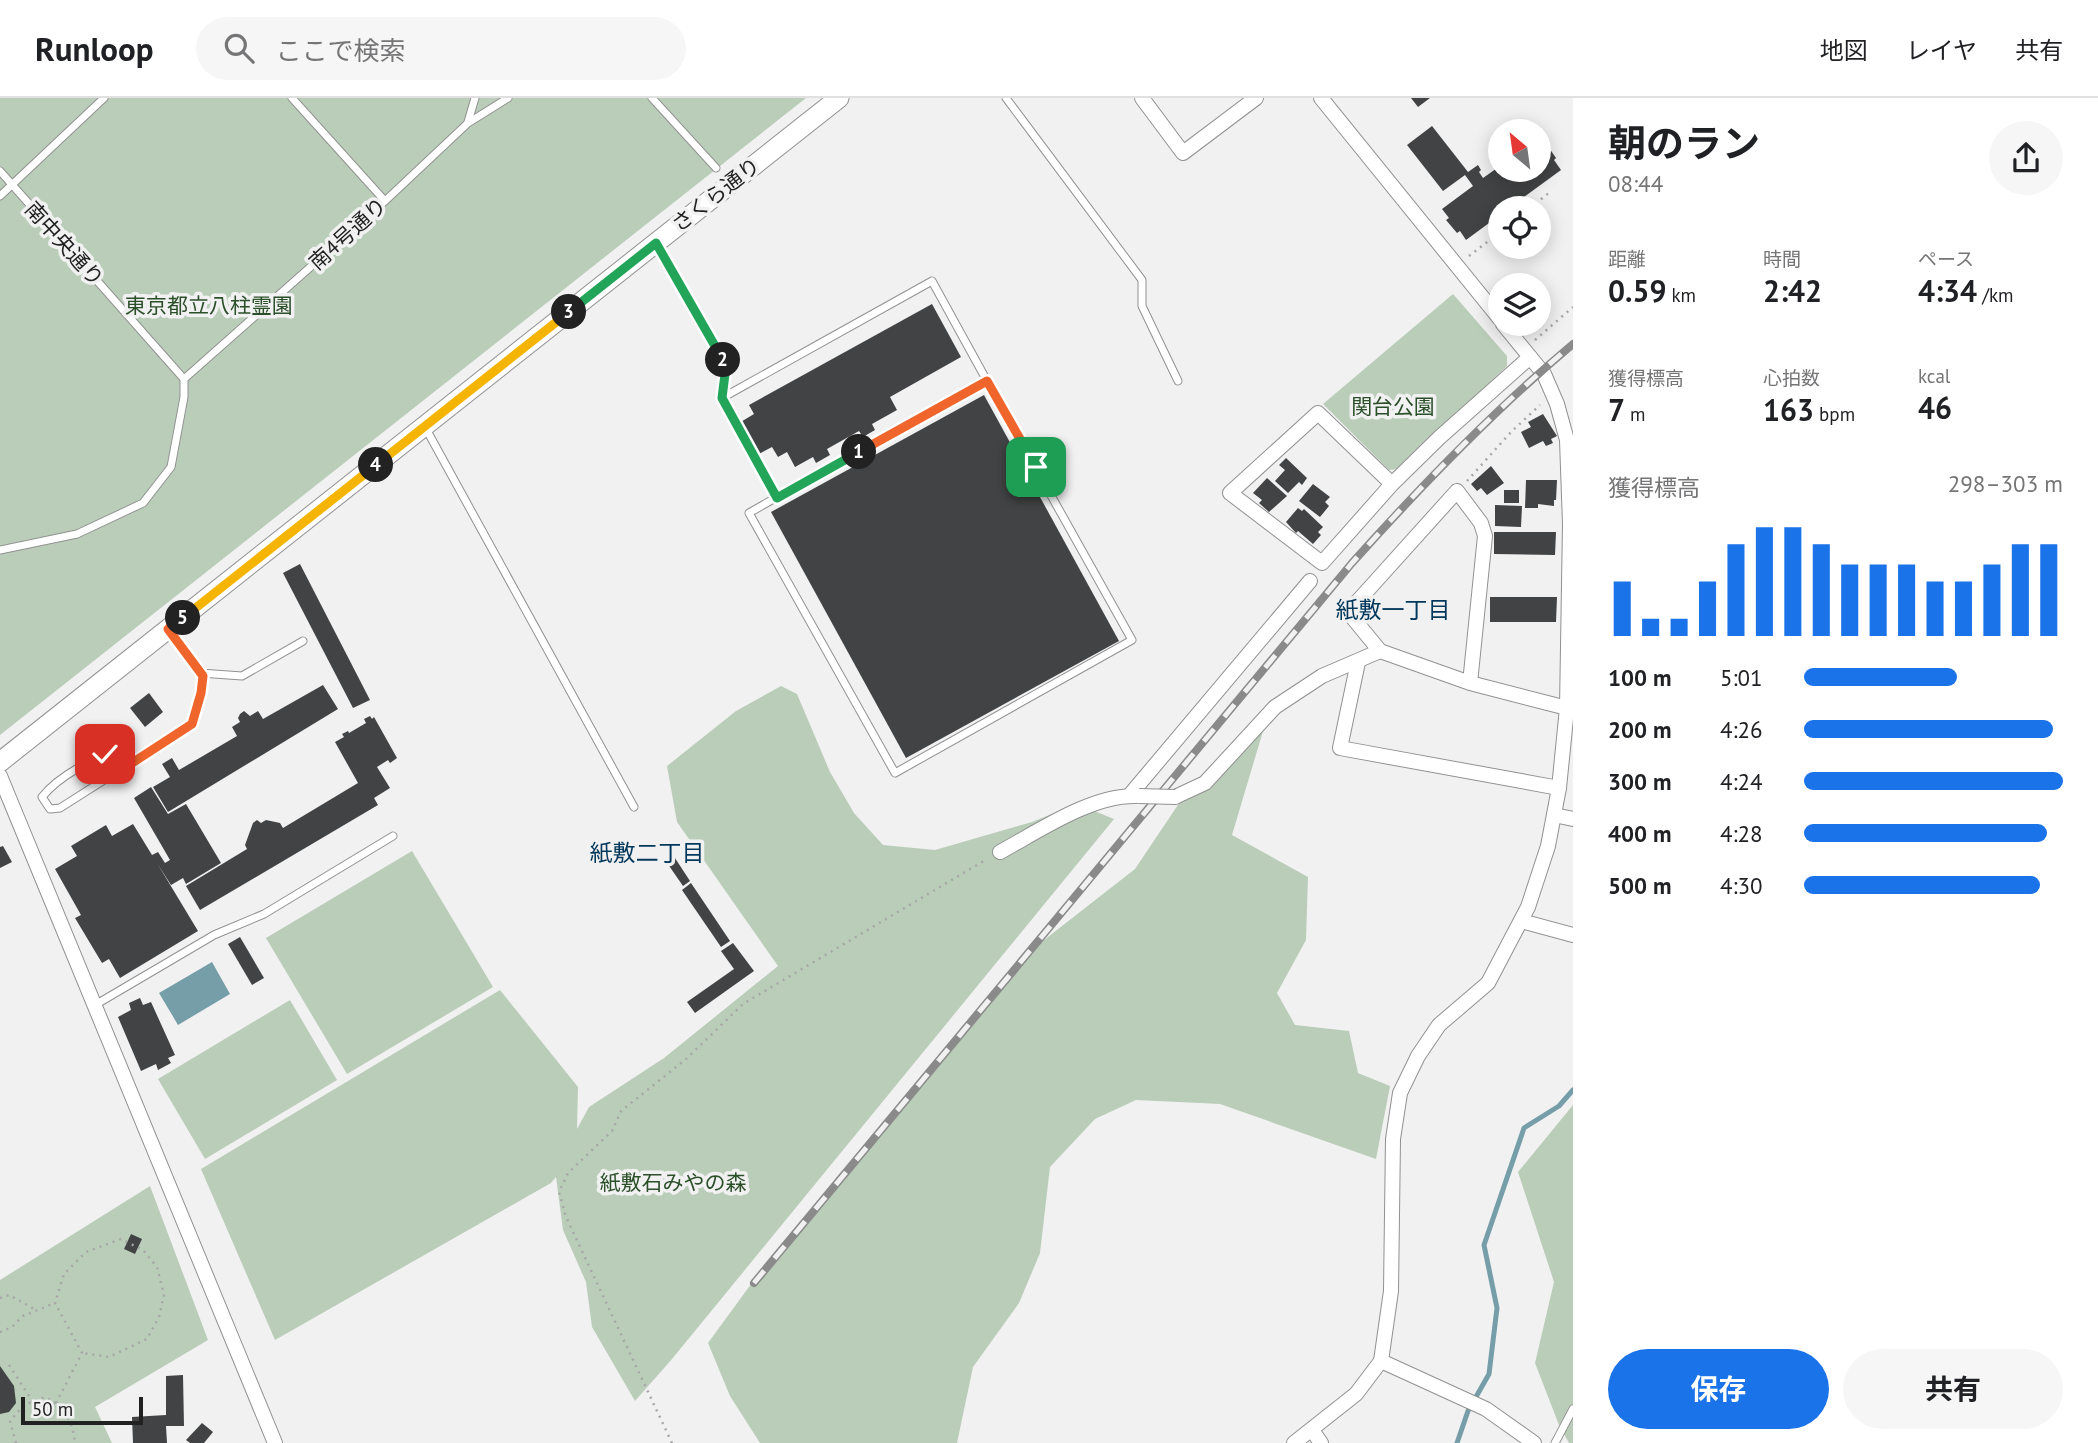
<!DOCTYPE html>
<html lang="ja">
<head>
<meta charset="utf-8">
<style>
  :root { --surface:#fff; --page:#f6f6f6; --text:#202124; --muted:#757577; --line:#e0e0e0; --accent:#1a73e8 }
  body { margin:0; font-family:"PT Sans","Noto Sans JP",sans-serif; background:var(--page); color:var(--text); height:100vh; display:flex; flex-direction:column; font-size:26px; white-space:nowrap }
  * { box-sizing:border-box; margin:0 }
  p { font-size:23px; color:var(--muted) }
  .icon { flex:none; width:38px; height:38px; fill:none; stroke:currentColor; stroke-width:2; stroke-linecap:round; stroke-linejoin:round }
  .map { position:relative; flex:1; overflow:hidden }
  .side { display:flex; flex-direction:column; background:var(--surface); width:525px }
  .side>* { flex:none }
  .needle { width:46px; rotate:331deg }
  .buttons { position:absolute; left:1488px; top:21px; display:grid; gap:14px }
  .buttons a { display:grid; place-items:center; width:63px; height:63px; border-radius:50%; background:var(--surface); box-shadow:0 4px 18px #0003; font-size:35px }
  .scale { position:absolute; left:21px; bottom:18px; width:122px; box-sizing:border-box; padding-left:7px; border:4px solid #212122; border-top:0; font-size:19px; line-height:24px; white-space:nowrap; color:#212122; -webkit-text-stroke:5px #f1f1f2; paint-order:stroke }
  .pin { position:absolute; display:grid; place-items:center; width:60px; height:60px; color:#fff; margin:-30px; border-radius:14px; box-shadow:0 4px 10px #0006 }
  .km { position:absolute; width:35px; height:35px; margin:-18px; border-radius:50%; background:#222; color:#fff; font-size:19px; line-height:35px; text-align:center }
  .round { display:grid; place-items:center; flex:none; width:74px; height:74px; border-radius:37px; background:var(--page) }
  .head { display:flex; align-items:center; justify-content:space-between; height:119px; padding:0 35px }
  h1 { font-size:38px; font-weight:700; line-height:52px }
  .metrics { display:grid; grid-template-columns:repeat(3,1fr); gap:10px; height:119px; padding:7px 35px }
  .metrics div { display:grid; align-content:center }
  .metrics b { font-size:30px; font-weight:700 }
  .metrics small { font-size:19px; font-weight:400 }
  .metrics p { font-size:19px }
  .chart { height:196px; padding:14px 35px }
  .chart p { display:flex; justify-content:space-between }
  .chart svg { width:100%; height:126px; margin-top:7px; stroke:var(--accent); stroke-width:6 }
  .button { display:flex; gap:14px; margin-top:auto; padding:14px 35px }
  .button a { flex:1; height:80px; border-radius:42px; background:var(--accent); color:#fff; font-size:28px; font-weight:700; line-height:80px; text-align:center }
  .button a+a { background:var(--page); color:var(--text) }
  ul { padding:0 35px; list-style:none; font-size:23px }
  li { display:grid; grid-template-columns:112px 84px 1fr; align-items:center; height:52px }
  li i { height:18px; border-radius:9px; background:var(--accent) }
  header { display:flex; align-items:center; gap:42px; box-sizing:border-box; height:98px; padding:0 35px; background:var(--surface); border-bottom:2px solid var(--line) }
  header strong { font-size:33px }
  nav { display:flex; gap:38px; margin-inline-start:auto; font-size:24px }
  .search { width:490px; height:63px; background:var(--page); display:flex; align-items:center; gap:18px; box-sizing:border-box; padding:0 24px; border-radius:38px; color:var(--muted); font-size:26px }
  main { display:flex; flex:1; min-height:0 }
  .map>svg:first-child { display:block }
  .green { fill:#bacdb8 }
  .water { fill:#769ea9 }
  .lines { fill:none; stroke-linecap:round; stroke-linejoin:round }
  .stream { stroke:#769ea9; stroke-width:5 }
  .building { fill:#424344 }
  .lane-casing { stroke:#919192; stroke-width:9 }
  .street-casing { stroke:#919192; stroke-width:16 }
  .secondary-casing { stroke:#919192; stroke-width:21 }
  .path { stroke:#a7a7a8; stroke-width:2.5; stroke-dasharray:2 5; stroke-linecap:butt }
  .lane { stroke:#fff; stroke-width:7 }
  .street { stroke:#fff; stroke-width:14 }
  .secondary { stroke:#fff; stroke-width:19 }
  .rail-casing { stroke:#8a8a8b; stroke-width:8 }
  .rail { stroke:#f1f1f2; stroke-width:5; stroke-dasharray:16; stroke-linecap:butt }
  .street-bridge-casing { stroke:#919192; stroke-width:16; stroke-linecap:butt }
  .street-bridge { stroke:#fff; stroke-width:14 }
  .split-1-casing { stroke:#fff; stroke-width:14 }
  .split-2-casing { stroke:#fff; stroke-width:14 }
  .split-3-casing { stroke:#fff; stroke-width:14 }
  .split-4-casing { stroke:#fff; stroke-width:14 }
  .split-5-casing { stroke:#fff; stroke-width:14 }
  .split-6-casing { stroke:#fff; stroke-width:14 }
  .split-1 { stroke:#f0652b; stroke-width:9 }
  .split-2 { stroke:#22a559; stroke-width:9 }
  .split-3 { stroke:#22a559; stroke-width:9 }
  .split-4 { stroke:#f5b400; stroke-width:9 }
  .split-5 { stroke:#f5b400; stroke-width:9 }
  .split-6 { stroke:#f0652b; stroke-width:9 }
  .labels { text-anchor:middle; stroke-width:7; stroke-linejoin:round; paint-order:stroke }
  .street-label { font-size:21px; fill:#212122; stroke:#f1f1f2 }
  .park-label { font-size:21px; fill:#2b4f29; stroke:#f1f1f2 }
  .neighbourhood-label { font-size:23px; fill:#01375a; stroke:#f1f1f2 }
</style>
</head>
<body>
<header>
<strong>Runloop</strong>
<div class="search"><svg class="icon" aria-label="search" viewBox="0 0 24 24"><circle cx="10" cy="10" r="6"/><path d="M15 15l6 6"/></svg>ここで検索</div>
<nav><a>地図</a><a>レイヤ</a><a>共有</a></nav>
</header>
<main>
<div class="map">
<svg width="1573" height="1345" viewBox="0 0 1573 1345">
  <rect width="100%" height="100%" fill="#f1f1f2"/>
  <g class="green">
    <polygon points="0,0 806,0 0,637"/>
    <polygon points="1453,196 1507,258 1507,268 1397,371 1389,372 1323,306"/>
    <polygon points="781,588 797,596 830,674 854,715 883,747 935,752 1032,724 1077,706 1114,721 672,1261 635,1303 592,1229 586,1184 563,1132 556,1079 551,1085 275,1242 201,1071 500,892 578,989 577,1031 589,1009 664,960 778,868 677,724 667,668 736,613"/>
    <polygon points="1272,603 1232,737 1308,779 1306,842 1277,895 1295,927 1349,933 1358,975 1390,988 1376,1061 1220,1006 1136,1002 1095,1021 1050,1069 1040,1155 1019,1205 973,1269 957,1345 760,1345 730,1298 708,1245 773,1156 1030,853 1135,771 1190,689"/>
    <polygon points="412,753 493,889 347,976 266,840"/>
    <polygon points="290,902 337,982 205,1061 158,981"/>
    <polygon points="1573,1007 1573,1345 1569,1345 1559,1327 1535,1265 1554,1184 1518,1074"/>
    <polygon points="150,1088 208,1242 95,1309 112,1345 0,1345 0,1182"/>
  </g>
  <polygon class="water" points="212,864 230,896 178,927 159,895"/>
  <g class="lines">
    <polyline class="stream" points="1457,1345 1468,1313 1489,1276 1497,1210 1484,1147 1524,1030 1559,1008 1573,992"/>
  </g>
  <g class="building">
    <polygon points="1411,0 1430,0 1418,9"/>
    <polygon points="1432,28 1468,74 1478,67 1481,72 1479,74 1483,80 1500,68 1500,72 1538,72 1538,41 1544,49 1547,47 1556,60 1554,62 1561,72 1509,110 1500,110 1500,117 1466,142 1460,133 1457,135 1446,122 1449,120 1442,111 1473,88 1465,77 1443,93 1407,47"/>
    <polygon points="932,206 961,259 890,299 897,312 872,326 875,332 863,339 859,333 827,351 830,357 816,365 813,359 795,369 787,354 778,359 772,349 757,357 739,325 754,316 749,307"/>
    <polygon points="984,297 1119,543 906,660 771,414"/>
    <polygon points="1543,316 1557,338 1551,341 1553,345 1546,348 1543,343 1529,350 1521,334 1531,329 1528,324"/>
    <polygon points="1286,360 1307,380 1302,387 1299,384 1288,395 1275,383 1285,372 1279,367"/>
    <polygon points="1491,368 1504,385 1487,397 1481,390 1477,393 1471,386"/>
    <polygon points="1267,380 1287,398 1269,414 1259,405 1262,402 1253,395"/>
    <polygon points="1526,382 1557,382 1556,402 1554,402 1554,408 1538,406 1538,410 1525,410"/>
    <polygon points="1313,386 1330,399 1325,404 1329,408 1320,419 1299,403"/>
    <rect x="1504" y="392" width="15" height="13"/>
    <polygon points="1495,407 1522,408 1521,429 1495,428"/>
    <polygon points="1298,410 1302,413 1304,411 1323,429 1318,434 1321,437 1313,446 1298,433 1296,435 1286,424"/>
    <polygon points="1494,434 1556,434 1555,457 1494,456"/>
    <polygon points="300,466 370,602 353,610 283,475"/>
    <polygon points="1490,499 1557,499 1556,524 1490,524"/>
    <polygon points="323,587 338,611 168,714 153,689 170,679 162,666 172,660 179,672 237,638 232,629 240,624 238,620 240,616 244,613 250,618 258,613 263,621"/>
    <polygon points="149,595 163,614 145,629 130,610"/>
    <polygon points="370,618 372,621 374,619 397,660 390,665 388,662 377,669 390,690 374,700 378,707 200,812 186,788 247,751 245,747 253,725 257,722 261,725 266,722 280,725 283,730 358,685 335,644 344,639 342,636 348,633 349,635 366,625 364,621"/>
    <polygon points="151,689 168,716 186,706 221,765 186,786 183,780 171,787 157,765 198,833 120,880 109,861 102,865 75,820 81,817 55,771 77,758 71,748 106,727 112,738 133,726 152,757 158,754 165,765 170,762 134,700"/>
    <polygon points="3,748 12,764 0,770 0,749"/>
    <polygon points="673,757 690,783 683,788 665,762"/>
    <polygon points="691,785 730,843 721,849 682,792"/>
    <polygon points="240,839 264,880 252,887 228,846"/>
    <polygon points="733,845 754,873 695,915 687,904 734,871 721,853"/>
    <polygon points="140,900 143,907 151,904 175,957 168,960 171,965 158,972 156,966 141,973 118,919 131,912 129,905"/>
    <polygon points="131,1136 142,1141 135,1156 124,1151"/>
    <polygon points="0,1268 14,1288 16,1305 9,1314 0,1316"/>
    <polygon points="183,1277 184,1328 166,1328 167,1345 133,1345 132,1319 166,1317 166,1278"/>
    <polygon points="202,1325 213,1334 204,1345 190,1345 186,1342"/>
  </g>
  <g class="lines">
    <g class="lane-casing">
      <g id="lane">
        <polyline points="292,0 385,103"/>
        <polyline points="652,0 716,70"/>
        <polyline points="1006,0 1142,182 1142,208 1178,283"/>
        <polyline points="468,24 475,0"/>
        <polyline points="0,73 184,281"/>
        <polyline points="0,98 104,0"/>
        <polyline points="657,146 726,268 722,300 777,399 987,283 932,183 722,300"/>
        <polyline points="425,329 634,709"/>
        <polyline points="777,399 749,415 895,675 1132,542 987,283"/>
        <polyline points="0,452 77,436 143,405 171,369 184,299 184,281 385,103 468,25 508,0"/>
        <polyline points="200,575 242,578 303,543"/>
        <path d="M129,667L120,655C96,656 57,680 42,699L50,711L60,710L192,626L201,595L203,578L168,532"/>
        <polyline points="95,907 214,837 264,816 393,738"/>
        <polyline points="1555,1345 1573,1311"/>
      </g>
    </g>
    <g class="street-casing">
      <g id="street">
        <polyline points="1142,0 1183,55 1256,0"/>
        <polyline points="1321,0 1500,221"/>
        <polyline points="1503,226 1544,276 1557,306 1567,342 1570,426 1567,610 1559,690 1548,748 1528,809 1488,885 1439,927 1418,958 1400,995 1393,1041 1391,1193 1381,1263 1486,1311 1534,1345"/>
        <polyline points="1392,386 1318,315 1230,395 1322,465 1392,386 1440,339 1530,259"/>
        <polyline points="1358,564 1340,650 1559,690"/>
        <polyline points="1470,585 1485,438 1481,425 1457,393 1348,514 1380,553 1470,585 1567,610"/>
        <polyline points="0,678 275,1345"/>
        <polyline points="1129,698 1310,483"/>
        <polyline points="1175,699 1205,685 1275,609 1322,578 1380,553"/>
        <polyline points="1554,717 1573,721"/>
        <path d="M1000,754C1039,733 1091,697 1136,698"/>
        <polyline points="1521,823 1573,837"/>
        <polyline points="1312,1332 1321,1345"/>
        <polyline points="1294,1345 1356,1296 1381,1263"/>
      </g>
    </g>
    <g class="secondary-casing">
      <polyline id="secondary" points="0,664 839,0"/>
    </g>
    <g class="path">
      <polyline points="1530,110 1550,94"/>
      <polyline points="1469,158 1500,134"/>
      <polyline points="1535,242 1573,209"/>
      <polyline points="1467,383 1511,334 1540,307"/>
      <polyline points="0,1200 9,1197 36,1212"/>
      <polyline points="0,1234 12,1229 23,1218 55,1205"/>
      <polyline points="9,1267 33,1304"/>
      <polyline points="56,1305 82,1255 55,1205 64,1176 86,1154 121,1141 143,1152 157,1169 164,1197 159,1219 147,1241 109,1259 82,1255"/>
      <path d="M16,1345L10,1323L24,1307L45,1299C64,1308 73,1324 75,1345"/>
      <polyline points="672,1345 566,1119 559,1094 568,1075 612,1033 621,1013 685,962 743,906 987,761"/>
    </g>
    <use href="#lane" class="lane"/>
    <use href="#street" class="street"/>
    <use href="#secondary" class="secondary"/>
    <g class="rail-casing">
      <path id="rail" d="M754,1185L1352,465C1421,388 1493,313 1573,246"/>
    </g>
    <use href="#rail" class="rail"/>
    <g class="street-bridge-casing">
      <polyline id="street-bridge" points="1139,698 1175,699"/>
    </g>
    <use href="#street-bridge" class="street-bridge"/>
  </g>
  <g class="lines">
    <g class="split-1-casing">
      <polyline id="split-1" points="859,354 987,283 1036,369"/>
    </g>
    <g class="split-2-casing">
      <polyline id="split-2" points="723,262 726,268 722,300 777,400 859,354"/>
    </g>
    <g class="split-3-casing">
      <polyline id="split-3" points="569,214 656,145 723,262"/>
    </g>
    <g class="split-4-casing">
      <polyline id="split-4" points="376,367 569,214"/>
    </g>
    <g class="split-5-casing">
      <polyline id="split-5" points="183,520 376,367"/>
    </g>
    <g class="split-6-casing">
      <polyline id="split-6" points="105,656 120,655 129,667 192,626 201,595 203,578 168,531 183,520"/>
    </g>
    <use href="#split-1" class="split-1"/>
    <use href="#split-2" class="split-2"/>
    <use href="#split-3" class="split-3"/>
    <use href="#split-4" class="split-4"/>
    <use href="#split-5" class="split-5"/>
    <use href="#split-6" class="split-6"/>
  </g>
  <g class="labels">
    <g class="street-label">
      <text transform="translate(716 97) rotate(-38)" y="7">さくら通り</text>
      <text transform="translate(348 136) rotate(-42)" y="7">南4号通り</text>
      <text transform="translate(64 146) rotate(48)" y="7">南中央通り</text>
    </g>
    <g class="park-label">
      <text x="209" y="215">東京都立八柱霊園</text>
      <text x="1393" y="316">関台公園</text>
      <text x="673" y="1092">紙敷石みやの森</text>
    </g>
    <g class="neighbourhood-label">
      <text x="1393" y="520">紙敷一丁目</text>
      <text x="647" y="763">紙敷二丁目</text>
    </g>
  </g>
</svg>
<div class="buttons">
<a><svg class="needle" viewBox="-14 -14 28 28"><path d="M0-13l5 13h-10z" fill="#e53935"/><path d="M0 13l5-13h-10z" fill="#757577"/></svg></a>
<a><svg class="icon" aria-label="locate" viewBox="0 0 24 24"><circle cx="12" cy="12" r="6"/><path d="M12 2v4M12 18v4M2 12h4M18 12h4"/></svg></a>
<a><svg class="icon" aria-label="layers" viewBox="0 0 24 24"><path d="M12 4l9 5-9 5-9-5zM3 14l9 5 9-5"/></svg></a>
</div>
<div class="scale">50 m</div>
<div class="pin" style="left:1036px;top:369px;background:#1e9e55"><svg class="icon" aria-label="arrive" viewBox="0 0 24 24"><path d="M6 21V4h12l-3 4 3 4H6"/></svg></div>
<div class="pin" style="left:105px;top:656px;background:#d93025"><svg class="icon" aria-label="check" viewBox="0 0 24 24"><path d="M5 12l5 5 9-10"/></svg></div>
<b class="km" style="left:859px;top:354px">1</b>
<b class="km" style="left:723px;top:262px">2</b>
<b class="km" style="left:569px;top:214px">3</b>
<b class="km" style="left:376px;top:367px">4</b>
<b class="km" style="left:183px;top:520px">5</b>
</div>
<section class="side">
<div class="head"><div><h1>朝のラン</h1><p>08:44</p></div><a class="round"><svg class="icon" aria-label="share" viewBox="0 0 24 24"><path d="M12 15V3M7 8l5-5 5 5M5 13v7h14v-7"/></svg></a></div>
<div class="metrics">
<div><p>距離</p><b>0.59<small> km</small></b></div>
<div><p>時間</p><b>2:42</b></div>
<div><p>ペース</p><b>4:34<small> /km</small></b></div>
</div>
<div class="metrics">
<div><p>獲得標高</p><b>7<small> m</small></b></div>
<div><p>心拍数</p><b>163<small> bpm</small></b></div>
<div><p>kcal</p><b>46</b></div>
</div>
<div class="chart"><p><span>獲得標高</span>298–303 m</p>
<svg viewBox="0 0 160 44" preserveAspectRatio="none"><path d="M5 44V25M15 44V38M25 44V38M35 44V25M45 44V12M55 44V6M65 44V6M75 44V12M85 44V19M95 44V19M105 44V19M115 44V25M125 44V25M135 44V19M145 44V12M155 44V12"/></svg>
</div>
<ul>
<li><b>100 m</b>5:01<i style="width:59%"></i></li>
<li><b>200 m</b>4:26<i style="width:96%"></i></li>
<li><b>300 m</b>4:24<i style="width:100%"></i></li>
<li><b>400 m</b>4:28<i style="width:94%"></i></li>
<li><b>500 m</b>4:30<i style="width:91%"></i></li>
</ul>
<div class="button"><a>保存</a><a>共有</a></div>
</section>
</main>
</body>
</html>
